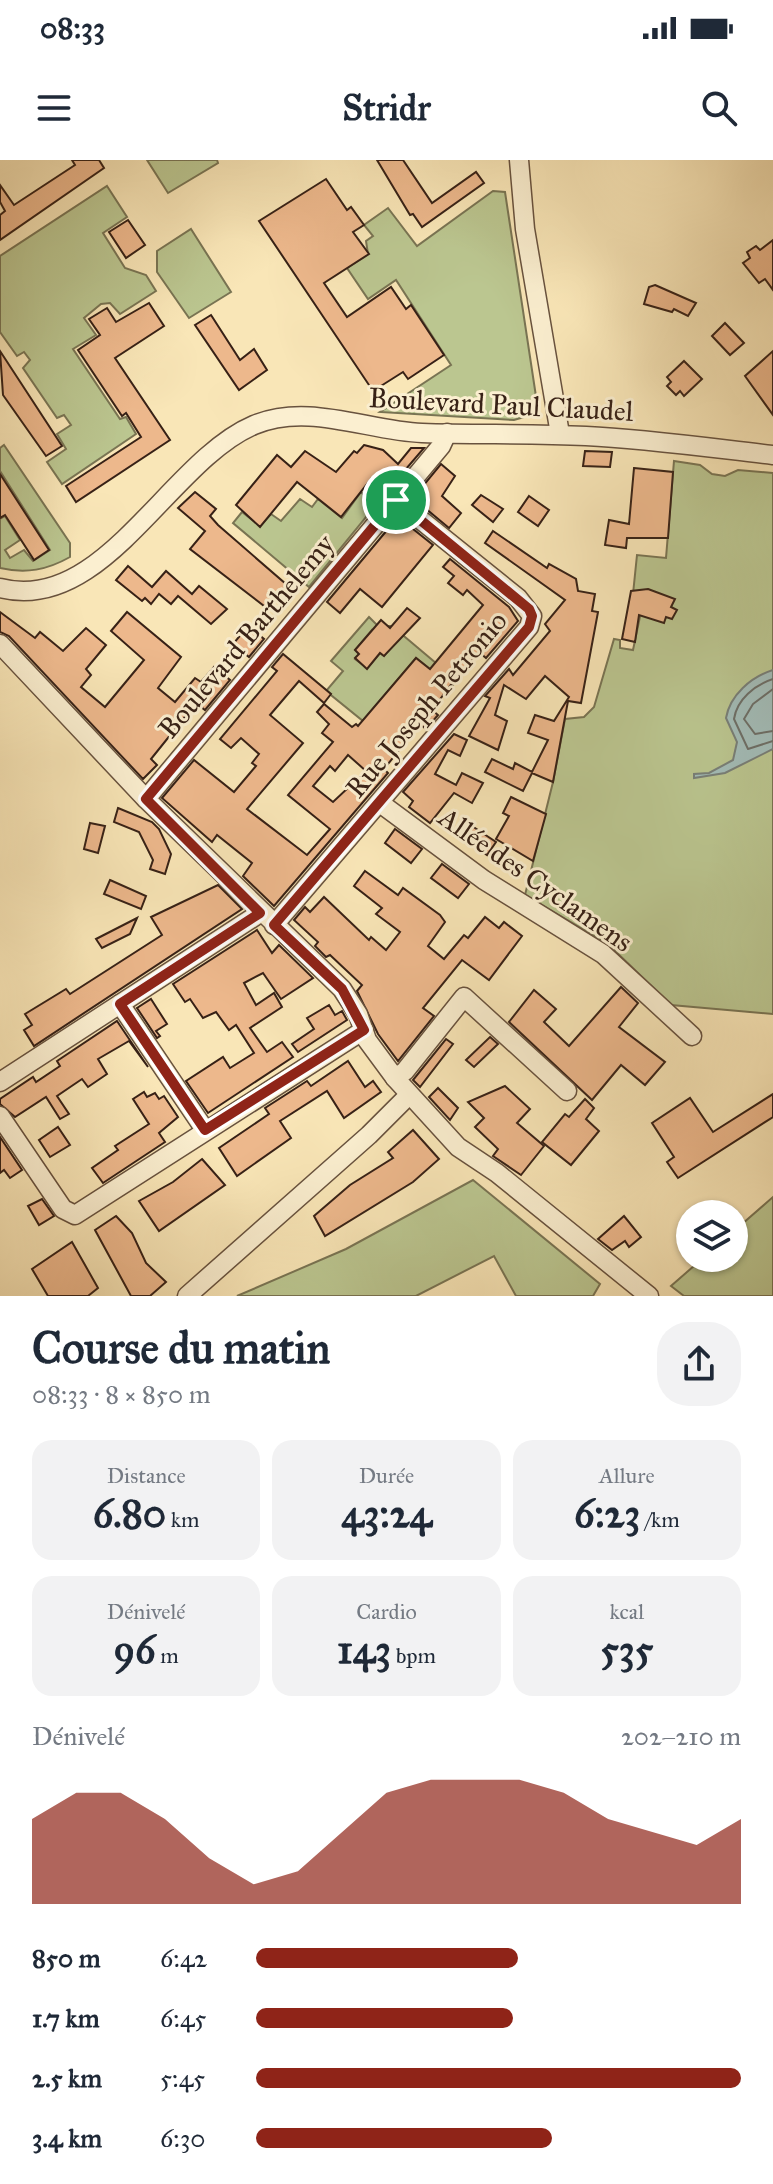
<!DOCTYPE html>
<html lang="fr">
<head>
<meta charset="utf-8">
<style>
  :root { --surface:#fff; --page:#f2f2f3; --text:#1f2937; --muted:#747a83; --accent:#8f2418 }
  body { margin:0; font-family:"IM FELL Great Primer",serif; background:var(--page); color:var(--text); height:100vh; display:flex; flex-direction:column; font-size:30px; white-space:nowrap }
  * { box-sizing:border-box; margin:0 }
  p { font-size:26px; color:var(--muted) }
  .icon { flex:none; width:44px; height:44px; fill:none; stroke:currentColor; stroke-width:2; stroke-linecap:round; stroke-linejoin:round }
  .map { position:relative; height:1136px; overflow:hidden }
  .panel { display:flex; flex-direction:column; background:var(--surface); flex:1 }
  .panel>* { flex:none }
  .fabs { position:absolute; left:676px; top:1040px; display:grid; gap:16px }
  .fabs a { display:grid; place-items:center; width:72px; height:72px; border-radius:50%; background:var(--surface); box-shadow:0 2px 6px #0004; font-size:40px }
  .pin { position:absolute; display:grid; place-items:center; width:68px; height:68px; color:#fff; margin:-34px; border:4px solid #fff; border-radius:50%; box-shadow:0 2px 8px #0007 }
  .round { display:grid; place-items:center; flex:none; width:84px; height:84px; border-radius:32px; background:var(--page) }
  .summary { display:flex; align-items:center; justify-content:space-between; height:136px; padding:0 32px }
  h1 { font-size:44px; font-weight:700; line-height:60px }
  .metrics { display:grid; grid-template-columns:repeat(3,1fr); gap:12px; height:136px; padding:8px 32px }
  .metrics div { display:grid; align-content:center; border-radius:20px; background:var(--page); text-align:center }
  .metrics b { font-size:40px; font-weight:700 }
  .metrics small { font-size:22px; font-weight:400 }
  .metrics p { font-size:22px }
  .chart { height:224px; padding:16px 32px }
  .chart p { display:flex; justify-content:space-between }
  .chart svg { width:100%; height:144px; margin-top:8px; fill:var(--accent); opacity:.7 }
  ul { padding:0 32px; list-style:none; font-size:26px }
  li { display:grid; grid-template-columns:128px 96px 1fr; align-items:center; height:60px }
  li i { height:20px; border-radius:10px; background:var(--accent) }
  .status { display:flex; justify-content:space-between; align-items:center; height:56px; padding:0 40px; background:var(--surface); direction:ltr }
  .status svg { height:22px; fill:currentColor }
  header { display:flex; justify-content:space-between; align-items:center; height:104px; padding:0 32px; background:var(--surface); font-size:36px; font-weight:700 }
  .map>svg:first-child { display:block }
  .green { fill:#bbc690; stroke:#797453; stroke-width:2; fill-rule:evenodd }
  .water { fill:#a3bdb9; stroke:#787f78; stroke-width:2 }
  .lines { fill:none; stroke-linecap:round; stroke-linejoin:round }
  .shore { stroke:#6d6f68; stroke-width:2 }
  .building { fill:#edb88c; stroke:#372116; stroke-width:2; fill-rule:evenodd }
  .minor-casing { stroke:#68523e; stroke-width:21 }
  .minor { stroke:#fbefd0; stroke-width:18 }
  .route-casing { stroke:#fff; stroke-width:16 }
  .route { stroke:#8f2418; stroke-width:10 }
  .labels { text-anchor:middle; stroke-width:6; stroke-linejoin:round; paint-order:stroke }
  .street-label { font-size:28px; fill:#372116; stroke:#fbefd0 }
</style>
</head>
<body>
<div class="status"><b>08:33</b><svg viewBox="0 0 49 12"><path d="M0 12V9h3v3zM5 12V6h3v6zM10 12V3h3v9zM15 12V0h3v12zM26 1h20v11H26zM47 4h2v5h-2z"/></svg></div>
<header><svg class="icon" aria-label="menu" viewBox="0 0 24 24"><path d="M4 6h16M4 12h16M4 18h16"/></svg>Stridr<svg class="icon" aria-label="search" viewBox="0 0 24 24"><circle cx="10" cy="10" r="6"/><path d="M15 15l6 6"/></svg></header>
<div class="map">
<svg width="773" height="1136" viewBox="0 0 773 1136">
  <rect width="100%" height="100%" fill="#f9e6b7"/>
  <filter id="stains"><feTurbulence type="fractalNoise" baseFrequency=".0025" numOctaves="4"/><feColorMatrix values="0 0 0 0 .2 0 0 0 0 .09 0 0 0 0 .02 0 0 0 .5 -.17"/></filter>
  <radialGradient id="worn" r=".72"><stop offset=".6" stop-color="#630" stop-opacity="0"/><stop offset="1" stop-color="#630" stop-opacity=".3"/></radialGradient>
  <g class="green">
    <polygon points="147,0 217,0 218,3 168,33"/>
    <polygon points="107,26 127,57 103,73 125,108 146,115 156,131 120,154 110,143 101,144 84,158 96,175 73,189 120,259 126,257 136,274 62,324 47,302 66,289 57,274 71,265 64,255 57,258 23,208 30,200 24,192 17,196 0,172 0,96"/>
    <polygon points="493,31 505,32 537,243 524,257 514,260 380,252 451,205 396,120 368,139 347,108 368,94 366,81 373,76 364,65 388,48 417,86"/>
    <polygon points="191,69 231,132 189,158 157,112 157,91"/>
    <path d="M4,285L70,383V397C47,410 26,414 0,408V359L5,356L20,380L5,390L10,398L24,390L33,401L50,390L0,311V288Z"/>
    <polygon points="674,301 700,305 712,314 725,316 738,310 773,313 773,854 671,845 608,784 525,735 553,622 565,559 584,557 594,547 614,479 620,480 620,488 633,490 642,447 633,434 637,395 666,398"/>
    <polygon points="361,332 375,346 309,427 233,363 242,352 260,366 271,354 281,361 300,339 312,347 318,339 342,358"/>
    <path d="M369,457L378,466H392L456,520L452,527L416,498L363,561L326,531L343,511L331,501ZM372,470L392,486L384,496L380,493L367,508L355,499L359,494L355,490Z"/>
    <polygon points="473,1020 600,1124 593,1136 516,1136 494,1096 416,1136 237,1136 346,1089"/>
    <polygon points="773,1037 773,1136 684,1136 671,1126 703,1098 734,1098 734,1071"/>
  </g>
  <path class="water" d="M773,510V589L725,613L694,618V614L709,613L733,600L737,582L726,558C730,535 751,517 773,510Z"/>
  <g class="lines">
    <g class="shore">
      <path d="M773,519C755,525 737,539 734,559L748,589L773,581"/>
      <polyline points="773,529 753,544 744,559 755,574 773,571"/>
    </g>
  </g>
  <g class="building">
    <polygon points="72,0 99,0 104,8 0,80 0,55 5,51 0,42 0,25 14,45 75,5"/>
    <polygon points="377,0 403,0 432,43 476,12 484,23 422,67 413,54 410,55"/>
    <polygon points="326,19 347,50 351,47 364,65 353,72 369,94 324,123 347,157 391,127 406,149 411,145 444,195 408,219 403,212 373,231 259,61"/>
    <polygon points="128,60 145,85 126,98 109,72"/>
    <polygon points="773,80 773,130 765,119 759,123 743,103 750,98 747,92 756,86 760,90"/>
    <polygon points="655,125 696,143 688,156 674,149 672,152 644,144 649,127"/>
    <polygon points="149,143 164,166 115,198 170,280 76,342 66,326 141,277 126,253 122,256 78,190 100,175 89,159 107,148 116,162"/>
    <polygon points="211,155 240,200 254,189 267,210 239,230 195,165"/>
    <polygon points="725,163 744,183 730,195 712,176"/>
    <polygon points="0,191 62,286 46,296 3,235"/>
    <polygon points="773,191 773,255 745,216"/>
    <polygon points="684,201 702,219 684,236 680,231 676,235 667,226 671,222 667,217"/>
    <polygon points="364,285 383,290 398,304 411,288 424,288 394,323 383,313 374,322 371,319 341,357 297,322 260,367 236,345 277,295 291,307 305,291 336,312 354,291 357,293"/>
    <polygon points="585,291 612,292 610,307 583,306"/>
    <polygon points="441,304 455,316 442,336 461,353 449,368 413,338"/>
    <polygon points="634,308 673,312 668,378 627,378 626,388 605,385 609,360 629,364"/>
    <polygon points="0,314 49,390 34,400 5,355 0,358"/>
    <polygon points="195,332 216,349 210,356 218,365 287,425 268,449 190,389 205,371 178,348"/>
    <polygon points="481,335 503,349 493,362 472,345"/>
    <polygon points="529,336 549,350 538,366 518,352"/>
    <polygon points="398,357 433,385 382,447 360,429 340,453 327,442"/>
    <polygon points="493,371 547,408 549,404 576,419 578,431 595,434 592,451 598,452 581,543 568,541 553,622 532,613 523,631 485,612 492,599 513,609 515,603 532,612 548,580 528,573 535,555 554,561 569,537 545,516 526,539 504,525 495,555 507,561 498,590 469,576 490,538 485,536 509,509 513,515 550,471 545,464 565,440 485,383"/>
    <path d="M450,399L509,447L518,461L486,498L479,492L450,526L432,550L438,555L426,569L420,564L384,609L388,613L274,746L243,716L252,703L217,675L212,682L162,638L194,600L234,632L256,606L252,603L259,594L241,578L231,588L220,579L277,511L272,507L283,494L331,534L324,543L299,521L270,555L303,583L247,649L307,695L330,669L288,635L333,582L322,573L329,564L317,552L324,544L352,567L356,564L358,566L416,498L430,509L483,445L467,430L463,435L448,423L454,416L443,407ZM348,595L366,611L333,642L313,626L330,606L335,611Z"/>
    <polygon points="128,406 152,427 166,411 192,434 199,426 227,449 211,464 178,436 171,444 159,434 151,444 145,438 142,441 116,420"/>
    <polygon points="648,429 675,439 671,447 677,450 672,459 666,457 664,463 639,455 635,482 622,479 631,431"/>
    <polygon points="407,448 420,458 384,496 380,493 367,509 355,498 359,494 355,490 381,460 390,468"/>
    <polygon points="0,452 35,478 40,472 63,491 86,468 106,485 86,509 91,515 81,527 105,547 144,500 111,471 127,452 181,497 158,528 175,542 195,518 201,522 214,507 230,520 205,550 196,543 151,599 157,605 143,619 9,476 0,472"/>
    <polygon points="248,466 264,479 249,497 233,484"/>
    <polygon points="454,574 467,580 460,596 448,590 435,614 456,625 462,613 483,623 472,643 454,633 430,663 409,647 413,641 403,632"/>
    <polygon points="511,637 546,654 533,701 496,679 509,656 503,653"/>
    <polygon points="118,648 152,662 159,669 171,694 165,714 150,709 153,700 139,672 114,662"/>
    <polygon points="90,663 105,666 98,693 84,689"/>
    <polygon points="472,666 496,682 487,695 463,678"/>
    <polygon points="395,669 422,689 411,703 385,683"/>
    <polygon points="442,704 469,724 458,738 431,718"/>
    <polygon points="365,711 398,735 403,728 440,755 445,762 428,786 444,799 464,775 468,778 485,757 499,768 504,762 522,776 489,820 462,800 423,848 434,856 398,901 378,874 357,831 362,825 330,795 326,797 315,786 318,782 294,760 305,747 310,752 324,737 369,780 371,777 386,790 400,772 376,754 382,748 354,726"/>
    <polygon points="110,720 146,736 141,749 104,734"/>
    <polygon points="218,725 242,749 34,886 24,870 32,865 25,854 66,829 70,834 162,775 151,757"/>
    <polygon points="137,758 130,774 102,788 96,779"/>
    <polygon points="257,770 272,793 279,785 313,818 281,839 263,813 244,823 256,845 274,833 282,847 250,868 267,892 282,882 293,897 208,953 186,921 223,897 230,908 254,893 236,865 229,870 216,852 203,858 190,839 185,842 173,824"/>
    <polygon points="621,827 638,843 619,867 665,902 645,925 621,905 592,940 509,862 534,830 556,849 544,862 569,886"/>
    <polygon points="151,839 167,864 156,871 160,876 157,878 137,848"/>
    <polygon points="329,845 335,855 342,851 347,860 298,892 292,884 314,869 307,858"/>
    <polygon points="117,861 148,907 129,881 98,899 107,914 88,927 82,919 57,936 69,954 60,959 46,937 15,957 0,944 0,939 33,917 36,922 60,906 57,901"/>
    <polygon points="490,877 498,884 474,907 466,900"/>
    <polygon points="446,879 453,884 420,927 413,920"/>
    <polygon points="348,901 365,927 373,921 381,932 344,958 327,931 280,961 291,978 237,1016 219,988 269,954 265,948 307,921 311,926"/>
    <polygon points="505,926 530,949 517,963 544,986 521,1015 493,996 498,989 475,967 484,958 468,942"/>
    <polygon points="438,928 458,948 450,960 429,937"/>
    <polygon points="144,932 147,937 155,933 159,939 164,936 178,957 159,973 165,982 103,1023 92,1008 118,990 115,986 149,964 133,939"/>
    <polygon points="773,934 773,957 678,1018 667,1002 674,997 652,963 690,938 713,972"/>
    <polygon points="585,939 594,948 586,959 599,971 571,1005 542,982 565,954 569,957"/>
    <polygon points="58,967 70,985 50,997 39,980"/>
    <polygon points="413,970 439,999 413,1022 325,1076 314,1056 350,1025 393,998 388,992"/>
    <polygon points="0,977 22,1010 10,1018 4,1010 0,1013"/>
    <polygon points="202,999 225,1025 159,1071 139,1041 173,1022"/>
    <polygon points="42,1039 54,1056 39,1065 28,1046"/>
    <polygon points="116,1056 132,1073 146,1103 166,1122 150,1136 131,1136 95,1070"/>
    <polygon points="624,1056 641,1077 629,1087 625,1081 612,1090 598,1079"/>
    <polygon points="72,1082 98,1128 88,1136 48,1136 32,1109"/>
  </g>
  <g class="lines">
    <g class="minor-casing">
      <g id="minor">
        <polyline points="519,0 525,69 560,274"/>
        <path d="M0,428C103,455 169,301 254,265C308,242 368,271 422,273C477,275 531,273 586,276C648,279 711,288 773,295"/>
        <polyline points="0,484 146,639 342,829 358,854 367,880 395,918 458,987 497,1013 649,1136"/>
        <polyline points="146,639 396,340 441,286 447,273"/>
        <polyline points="380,643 484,720 603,794 692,876"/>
        <polyline points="274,765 529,467 532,456 518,438 396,340"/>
        <polyline points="120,844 205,970"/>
        <polyline points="395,918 405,911 464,837 567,931"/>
        <polyline points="0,922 260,753"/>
        <polyline points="0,956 63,1049 75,1055 364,870"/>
        <polyline points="187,1136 369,975 409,935"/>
      </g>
    </g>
    <use href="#minor" class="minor"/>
  </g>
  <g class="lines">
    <g class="route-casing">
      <polygon id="route" points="396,340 529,449 532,456 529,467 274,765 342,829 364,870 205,970 120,844 260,753 146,639"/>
    </g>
    <use href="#route" class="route"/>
  </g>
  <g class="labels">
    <g class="street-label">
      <text transform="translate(501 244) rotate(3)" y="10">Boulevard Paul Claudel</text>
      <text transform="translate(246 476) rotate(-50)" y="10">Boulevard Barthelemy</text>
      <text transform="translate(426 544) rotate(-50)" y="10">Rue Joseph Petronio</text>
      <text transform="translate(536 719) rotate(35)" y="10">Allée des Cyclamens</text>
    </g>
  </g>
  <rect width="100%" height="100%" filter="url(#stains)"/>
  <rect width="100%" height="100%" fill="url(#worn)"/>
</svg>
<div class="fabs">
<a><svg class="icon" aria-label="layers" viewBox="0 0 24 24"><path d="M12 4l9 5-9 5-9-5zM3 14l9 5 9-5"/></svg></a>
</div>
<div class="pin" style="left:396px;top:340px;background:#1e9e55"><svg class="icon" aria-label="arrive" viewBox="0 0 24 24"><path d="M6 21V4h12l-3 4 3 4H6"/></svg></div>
</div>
<section class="panel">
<div class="summary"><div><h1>Course du matin</h1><p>08:33 · 8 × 850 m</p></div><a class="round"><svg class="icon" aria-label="share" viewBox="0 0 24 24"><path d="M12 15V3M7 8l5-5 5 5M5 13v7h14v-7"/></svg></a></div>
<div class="metrics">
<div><p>Distance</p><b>6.80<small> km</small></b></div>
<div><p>Durée</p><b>43:24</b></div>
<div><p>Allure</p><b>6:23<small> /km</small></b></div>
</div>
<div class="metrics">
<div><p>Dénivelé</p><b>96<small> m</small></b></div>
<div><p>Cardio</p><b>143<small> bpm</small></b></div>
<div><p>kcal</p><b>535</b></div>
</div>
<div class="chart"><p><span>Dénivelé</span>202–210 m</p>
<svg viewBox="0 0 160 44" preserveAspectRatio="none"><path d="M0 44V18L10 10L20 10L30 18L40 30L50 38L60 34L70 22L80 10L90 6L100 6L110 6L120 10L130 18L140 22L150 26L160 18V44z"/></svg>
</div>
<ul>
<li><b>850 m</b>6:42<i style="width:54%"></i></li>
<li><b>1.7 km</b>6:45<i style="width:53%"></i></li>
<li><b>2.5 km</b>5:45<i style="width:100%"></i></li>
<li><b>3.4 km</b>6:30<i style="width:61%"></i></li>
</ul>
</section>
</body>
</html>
